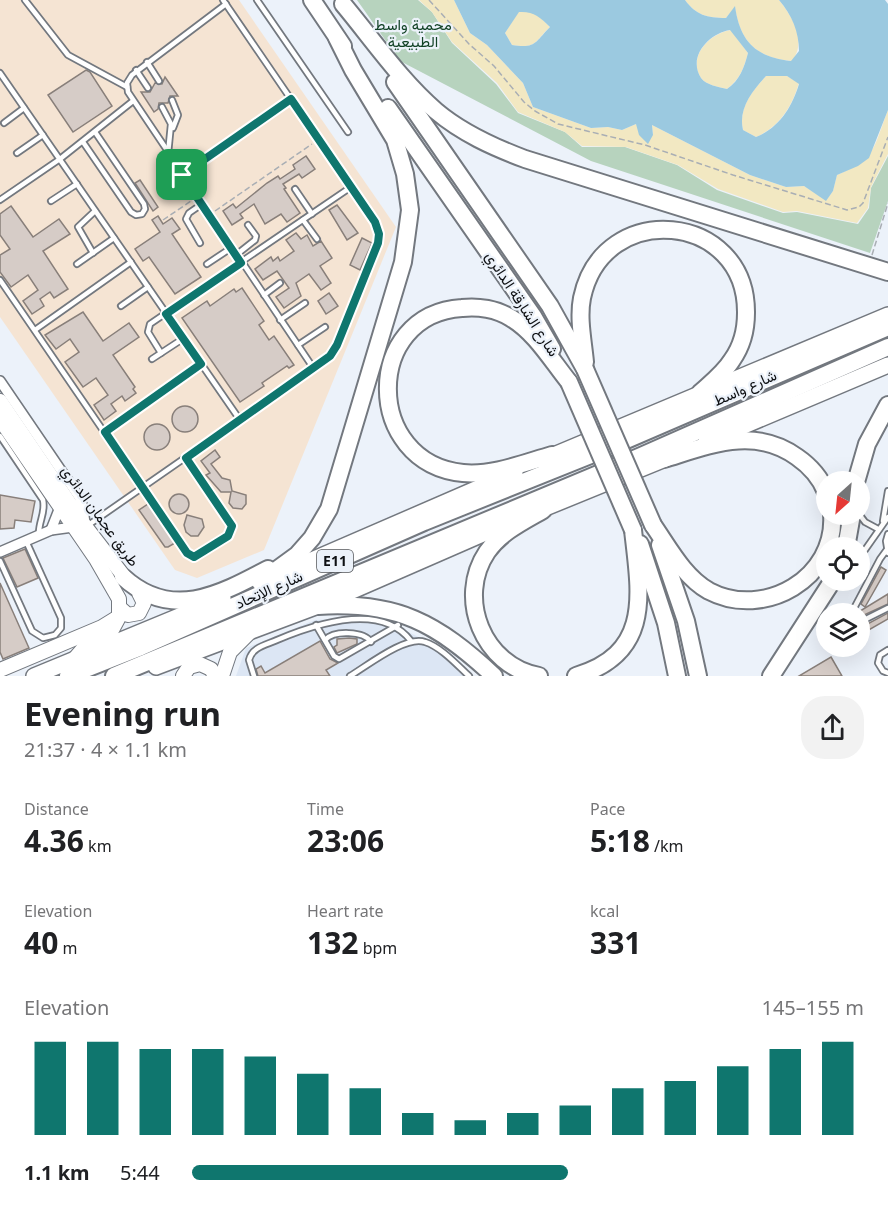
<!DOCTYPE html>
<html lang="en">
<head>
<meta charset="utf-8">
<style>
  :root { --surface:#fff; --page:#f2f2f2; --text:#202124; --muted:#757577; --accent:#0f766e }
  body { margin:0; font-family:"Noto Sans",Vazirmatn,sans-serif; background:var(--page); color:var(--text); height:100vh; display:flex; flex-direction:column; font-size:22px; white-space:nowrap }
  * { box-sizing:border-box; margin:0 }
  p { font-size:20px; color:var(--muted) }
  .icon { flex:none; width:33px; height:33px; fill:none; stroke:currentColor; stroke-width:2; stroke-linecap:round; stroke-linejoin:round }
  .map { position:relative; height:676px; overflow:hidden }
  .drawer { display:flex; flex-direction:column; background:var(--surface); flex:1 }
  .drawer>* { flex:none }
  .needle { width:39px; rotate:207deg }
  .fabs { position:absolute; left:816px; top:471px; display:grid; gap:12px }
  .fabs a { display:grid; place-items:center; width:54px; height:54px; border-radius:50%; background:var(--surface); box-shadow:0 6px 24px #0002; font-size:30px }
  .pin { position:absolute; display:grid; place-items:center; width:51px; height:51px; color:#fff; margin:-26px; border-radius:12px; box-shadow:0 3px 9px #0006 }
  .round { display:grid; place-items:center; flex:none; width:63px; height:63px; border-radius:24px; background:var(--page) }
  .head { display:flex; align-items:center; justify-content:space-between; height:102px; padding:0 24px }
  h1 { font-size:33px; font-weight:700; line-height:45px }
  .figures { display:grid; grid-template-columns:repeat(3,1fr); gap:9px; height:102px; padding:6px 24px }
  .figures div { display:grid; align-content:center }
  .figures b { font-size:30px; font-weight:700 }
  .figures small { font-size:16px; font-weight:400 }
  .figures p { font-size:16px }
  .chart { height:168px; padding:12px 24px }
  .chart p { display:flex; justify-content:space-between }
  .chart svg { width:100%; height:108px; margin-top:6px; stroke:var(--accent); stroke-width:6 }
  ul { padding:0 24px; list-style:none; font-size:20px }
  li { display:grid; grid-template-columns:96px 72px 1fr; align-items:center; height:45px }
  li i { height:15px; border-radius:8px; background:var(--accent) }
  .map>svg:first-child { display:block }
  .built { fill:#dce6f4 }
  .industrial { fill:#f5e4d3 }
  .green { fill:#b7d3be }
  .sand { fill:#f2e8c2 }
  .water { fill:#9bc9e0; fill-rule:evenodd }
  .building { fill:#d6ccc7; stroke:#887f7a; stroke-width:1.5 }
  .lines { fill:none; stroke-linecap:round; stroke-linejoin:round }
  .lane-casing { stroke:#73787f; stroke-width:8 }
  .street-casing { stroke:#73787f; stroke-width:12 }
  .secondary-casing { stroke:#73787f; stroke-width:16 }
  .primary-casing { stroke:#73787f; stroke-width:18 }
  .highway-casing { stroke:#73787f; stroke-width:20 }
  .path { stroke:#a9aeb4; stroke-width:1.5; stroke-dasharray:6 3; stroke-linecap:butt }
  .lane { stroke:#fff; stroke-width:4.5 }
  .street { stroke:#fff; stroke-width:9 }
  .secondary { stroke:#fff; stroke-width:14 }
  .primary { stroke:#fff; stroke-width:15 }
  .highway { stroke:#fff; stroke-width:16 }
  .highway-bridge-casing { stroke:#73787f; stroke-width:20; stroke-linecap:butt }
  .highway-bridge { stroke:#fff; stroke-width:16 }
  .route-casing { stroke:#fff; stroke-width:12 }
  .route { stroke:#0f766e; stroke-width:8 }
  .labels { text-anchor:middle; stroke-width:4.5; stroke-linejoin:round; paint-order:stroke }
  .shield { fill:#ecf2fa; stroke:#515458; stroke-width:1.5 }
  .shield-label { font-size:14px; font-weight:bold; fill:#0e1013 }
  .park-label { font-size:15px; fill:#124226; stroke:#ecf2fa }
  .street-label { font-size:15px; fill:#0e1013; stroke:#ecf2fa }
</style>
</head>
<body>
<div class="map">
<svg width="888" height="676" viewBox="0 0 888 676">
  <rect width="100%" height="100%" fill="#ecf2fa"/>
  <polygon class="built" points="355,618 398,627 437,646 473,676 236,676 246,648 315,620"/>
  <polygon class="industrial" points="0,0 239,0 396,227 264,550 197,578 175,570 0,317"/>
  <polygon class="green" points="357,0 418,0 432,12 452,43 496,84 518,113 565,132 582,147 625,147 677,165 717,190 783,213 797,212 858,224 869,208 871,188 888,156 888,201 870,253 591,161 400,61"/>
  <g class="sand">
    <path d="M419,0H454L470,33L487,45L523,83L533,107L591,128L608,127L622,130L636,124L653,135L652,125L750,175L786,187L804,186L826,200L833,191L837,175C877,158 873,148 888,110V154L871,187L868,208L857,223L797,211L783,212L718,189L678,165L626,147L582,146L565,132L518,112L497,83L452,42L432,12Z"/>
    <path d="M685,0H779C793,17 807,42 792,61C757,58 740,42 735,7L726,18C707,18 696,15 685,0Z"/>
    <path d="M529,11L540,17L550,27C534,42 537,49 512,45L505,33L518,12Z"/>
    <path d="M731,30L748,53C744,68 740,79 727,89C719,87 706,85 701,78C687,56 710,33 731,30Z"/>
    <path d="M766,76H787L799,83C792,107 779,127 756,137L743,130C738,108 752,91 766,76Z"/>
  </g>
  <path class="water" d="M454,0H685C696,15 707,18 726,18L735,6C740,42 756,57 791,61L799,51C799,32 792,15 779,0H885L888,4V110L869,158L858,166L837,175L833,191L826,201L804,186L786,187L750,175L652,125L653,135L648,144L639,135L636,124L622,130L608,127L591,128L533,107L523,83L487,45L470,33ZM519,12C533,11 540,17 550,27C535,42 536,49 512,45L505,33ZM730,30L748,53C744,68 740,80 727,89C719,87 706,85 701,78C687,56 710,33 730,30ZM766,76H787L799,84C792,107 779,128 756,137L743,130C738,109 752,91 766,76Z"/>
  <g class="building">
    <polygon points="86,70 90,72 112,106 73,132 48,95"/>
    <polygon points="165,77 178,96 170,96 168,103 159,103 158,109 154,112 141,92 150,92 155,83 162,84"/>
    <polygon points="306,156 315,169 302,178 299,174 283,184 286,188 284,189 300,213 287,222 281,214 265,224 254,204 240,214 243,218 232,225 223,211 233,204 236,208 267,183 278,176 280,179 295,169 293,165"/>
    <polygon points="140,180 158,207 153,211 135,183"/>
    <polygon points="337,205 358,233 347,240 329,210"/>
    <polygon points="11,206 33,237 59,219 70,234 43,251 68,289 54,298 50,292 40,299 44,306 32,314 23,301 38,290 28,275 11,287 0,272 0,255 10,249 0,235 0,214"/>
    <polygon points="158,216 163,224 172,218 180,229 172,234 201,277 175,294 149,257 143,261 135,249 160,232 152,220"/>
    <polygon points="296,233 301,239 307,235 313,246 321,241 332,258 320,266 331,283 321,290 309,274 296,283 301,296 284,308 276,297 289,288 277,271 263,280 255,269 271,257 273,261 278,257 280,261 294,251 286,240"/>
    <polygon points="362,238 372,243 360,270 350,265"/>
    <polygon points="242,288 264,321 259,325 269,340 274,336 294,365 289,368 287,366 262,383 264,386 240,402 182,318 207,301 210,306 234,289 236,292"/>
    <polygon points="329,293 338,306 326,314 318,301"/>
    <polygon points="83,312 103,341 129,323 139,337 113,355 135,387 133,389 136,393 125,401 122,396 111,404 116,411 104,420 94,405 108,395 96,378 83,387 65,362 79,352 70,339 56,349 45,335"/>
    <circle cx="185" cy="419" r="13"/>
    <circle cx="157" cy="437" r="13"/>
    <polygon points="215,450 220,457 211,464 222,478 230,480 232,491 246,495 246,504 242,509 233,508 229,503 231,492 221,492 206,475 210,473 201,461"/>
    <circle cx="179" cy="504" r="10"/>
    <polygon points="0,495 35,501 31,522 15,520 14,528 0,529"/>
    <polygon points="148,504 175,543 168,547 165,547 139,510"/>
    <polygon points="187,515 202,519 204,527 198,536 191,536 186,532 184,525"/>
    <polygon points="25,549 38,578 17,587 3,558"/>
    <polygon points="881,567 886,570 865,607 861,604"/>
    <polygon points="0,583 29,648 3,659 0,652"/>
    <polygon points="888,594 888,604 862,616 860,611"/>
    <polygon points="888,613 888,619 860,635 860,628"/>
    <polygon points="349,638 357,639 357,644 337,653 334,647 337,645 337,639"/>
    <polygon points="320,641 330,659 338,663 326,670 330,676 258,676 256,669 261,666 265,673"/>
    <polygon points="831,657 842,676 799,676"/>
  </g>
  <g class="lines">
    <g class="lane-casing">
      <g id="lane">
        <polyline points="25,0 68,55 127,87"/>
        <polyline points="257,0 348,132"/>
        <polyline points="226,4 132,75 127,83 128,92 314,369"/>
        <polyline points="147,62 159,81"/>
        <polyline points="136,70 148,88"/>
        <polyline points="0,73 240,420"/>
        <polyline points="172,100 178,115 173,128"/>
        <polyline points="162,107 171,124 168,154"/>
        <polyline points="4,123 24,108"/>
        <polyline points="83,142 131,212 136,215 142,214 145,209 144,204 95,132"/>
        <polyline points="17,153 43,135"/>
        <polyline points="182,175 291,99"/>
        <polyline points="295,189 312,214"/>
        <polyline points="0,200 60,159 133,101"/>
        <polyline points="51,201 77,184"/>
        <polyline points="303,220 317,239"/>
        <polyline points="200,243 186,219 189,213 202,204"/>
        <polyline points="93,253 78,227 95,211"/>
        <polyline points="236,255 255,240 256,236 248,225"/>
        <polyline points="77,264 114,238"/>
        <polyline points="207,264 231,248"/>
        <polyline points="0,280 187,553 194,557 228,536 232,526 186,458"/>
        <polyline points="264,295 280,283"/>
        <polyline points="121,306 148,287"/>
        <polyline points="280,320 305,303"/>
        <polyline points="35,330 131,262"/>
        <polyline points="298,345 325,327"/>
        <polyline points="161,353 148,332 150,324 351,187"/>
        <polyline points="152,359 184,338"/>
        <polyline points="105,432 201,364"/>
        <path d="M0,436L43,500C46,513 38,522 39,535"/>
        <polyline points="859,514 865,522 878,529"/>
        <polyline points="883,521 888,491"/>
        <polyline points="87,526 327,359 337,345 378,243 379,234 375,222 223,0"/>
        <polyline points="888,534 886,541 888,553"/>
        <polyline points="860,557 888,517"/>
        <polyline points="0,561 32,631 43,638 55,635 61,628 61,618 26,541"/>
        <polyline points="851,614 880,559 888,548"/>
        <polyline points="860,622 888,608"/>
        <polyline points="316,625 334,656 339,659 398,625"/>
        <path d="M325,640C334,630 364,631 371,642"/>
        <polyline points="888,650 880,655 878,663 883,671 888,673"/>
        <path d="M254,676L249,660C252,647 266,645 277,640C315,624 381,602 411,641"/>
        <path d="M350,676C367,666 406,635 425,642C441,647 457,665 469,676"/>
      </g>
    </g>
    <g class="street-casing">
      <g id="street">
        <polyline points="0,381 79,497 83,507 85,524"/>
        <polyline points="51,530 60,507"/>
        <polyline points="0,552 51,530 73,527"/>
      </g>
    </g>
    <g class="secondary-casing">
      <g id="secondary">
        <polyline points="0,401 85,526 129,583"/>
        <polyline points="0,419 96,559 119,599 119,617 112,630 106,637 82,650 76,657"/>
        <polyline points="120,608 128,615 139,613 144,603 139,593"/>
        <polyline points="0,670 102,627 115,619"/>
        <polyline points="183,676 189,667 200,664 211,669 215,676"/>
        <polyline points="222,676 230,652 249,633"/>
      </g>
    </g>
    <g class="primary-casing">
      <g id="primary">
        <polyline points="706,442 888,365"/>
        <polyline points="542,460 888,315"/>
        <polyline points="275,576 515,472"/>
        <polyline points="156,667 318,606 506,524 675,455"/>
        <polyline points="34,676 223,598"/>
      </g>
    </g>
    <g class="highway-casing">
      <g id="highway">
        <polyline points="312,0 343,46"/>
        <path d="M343,4C373,40 401,81 436,111C462,133 493,147 525,159L888,272"/>
        <polyline points="395,82 550,306 585,369"/>
        <polyline points="388,108 533,316 552,349"/>
        <path d="M585,362C583,341 578,318 582,298C603,198 747,212 746,313C746,330 742,346 732,360C724,373 711,383 700,393"/>
        <path d="M552,455C524,463 492,476 463,473C363,463 363,314 462,308C478,306 497,309 511,318C535,332 552,361 569,382"/>
        <path d="M664,459C710,445 754,426 797,457C810,466 820,477 826,492"/>
        <polyline points="856,482 867,444 888,405"/>
        <path d="M653,525C669,548 684,577 709,591C764,620 837,578 832,514"/>
        <polyline points="640,544 666,623 677,676"/>
        <polyline points="660,545 686,621 698,676"/>
        <polyline points="846,548 852,514"/>
        <path d="M123,577C171,621 219,595 268,569"/>
        <polyline points="260,582 297,555 312,538 329,509 403,262 410,210 405,174 395,140 353,70 337,38"/>
        <path d="M318,606C397,601 437,623 494,676"/>
        <polyline points="68,676 141,647 424,522 603,450 888,327"/>
        <polyline points="114,676 639,457 888,347"/>
        <path d="M539,676C483,666 456,598 487,552C501,532 522,522 543,510"/>
        <path d="M576,676C653,653 640,593 633,530"/>
        <polyline points="771,676 833,580"/>
      </g>
    </g>
    <g class="path">
      <polyline points="429,0 469,44 494,66 524,102 535,111 558,124 645,145 733,175 847,210 859,207 863,203 888,137"/>
      <polyline points="197,173 205,184 202,192"/>
      <polyline points="215,211 312,144"/>
      <polyline points="163,220 194,199"/>
      <polyline points="872,255 888,203"/>
    </g>
    <use href="#lane" class="lane"/>
    <use href="#street" class="street"/>
    <use href="#secondary" class="secondary"/>
    <use href="#primary" class="primary"/>
    <use href="#highway" class="highway"/>
    <g class="highway-bridge-casing">
      <g id="highway-bridge">
        <polyline points="585,369 653,525"/>
        <polyline points="569,382 633,530"/>
      </g>
    </g>
    <use href="#highway-bridge" class="highway-bridge"/>
  </g>
  <g class="lines">
    <g class="route-casing">
      <polygon id="route" points="291,99 375,222 379,234 378,243 337,345 330,356 186,458 232,526 228,536 194,557 187,553 105,432 201,364 166,314 241,263 182,175"/>
    </g>
    <use href="#route" class="route"/>
  </g>
  <g class="labels">
    <rect class="shield" x="317" y="550" width="36" height="22" rx="4.5"/>
    <g class="shield-label">
      <text x="335" y="566">E11</text>
    </g>
    <g class="park-label">
      <text x="413" y="30">محمية واسط<tspan x="413" dy="17">الطبيعية</tspan></text>
    </g>
    <g class="street-label">
      <text transform="translate(522 304) rotate(57)" y="5">شارع الشارقة الدائري</text>
      <text transform="translate(745 388) rotate(-24)" y="5">شارع واسط</text>
      <text transform="translate(100 516) rotate(54)" y="5">طريق عجمان الدائري</text>
      <text transform="translate(269 590) rotate(-24)" y="5">شارع الإتحاد</text>
    </g>
  </g>
</svg>
<div class="fabs">
<a><svg class="needle" viewBox="-14 -14 28 28"><path d="M0-13l5 13h-10z" fill="#e53935"/><path d="M0 13l5-13h-10z" fill="#757577"/></svg></a>
<a><svg class="icon" aria-label="locate" viewBox="0 0 24 24"><circle cx="12" cy="12" r="6"/><path d="M12 2v4M12 18v4M2 12h4M18 12h4"/></svg></a>
<a><svg class="icon" aria-label="layers" viewBox="0 0 24 24"><path d="M12 4l9 5-9 5-9-5zM3 14l9 5 9-5"/></svg></a>
</div>
<div class="pin" style="left:182px;top:175px;background:#1e9e55"><svg class="icon" aria-label="arrive" viewBox="0 0 24 24"><path d="M6 21V4h12l-3 4 3 4H6"/></svg></div>
</div>
<section class="drawer">
<div class="head"><div><h1>Evening run</h1><p>21:37 · 4 × 1.1 km</p></div><a class="round"><svg class="icon" aria-label="share" viewBox="0 0 24 24"><path d="M12 15V3M7 8l5-5 5 5M5 13v7h14v-7"/></svg></a></div>
<div class="figures">
<div><p>Distance</p><b>4.36<small> km</small></b></div>
<div><p>Time</p><b>23:06</b></div>
<div><p>Pace</p><b>5:18<small> /km</small></b></div>
</div>
<div class="figures">
<div><p>Elevation</p><b>40<small> m</small></b></div>
<div><p>Heart rate</p><b>132<small> bpm</small></b></div>
<div><p>kcal</p><b>331</b></div>
</div>
<div class="chart"><p><span>Elevation</span>145–155 m</p>
<svg viewBox="0 0 160 44" preserveAspectRatio="none"><path d="M5 44V6M15 44V6M25 44V9M35 44V9M45 44V12M55 44V19M65 44V25M75 44V35M85 44V38M95 44V35M105 44V32M115 44V25M125 44V22M135 44V16M145 44V9M155 44V6"/></svg>
</div>
<ul>
<li><b>1.1 km</b>5:44<i style="width:56%"></i></li>
</ul>
</section>
</body>
</html>
